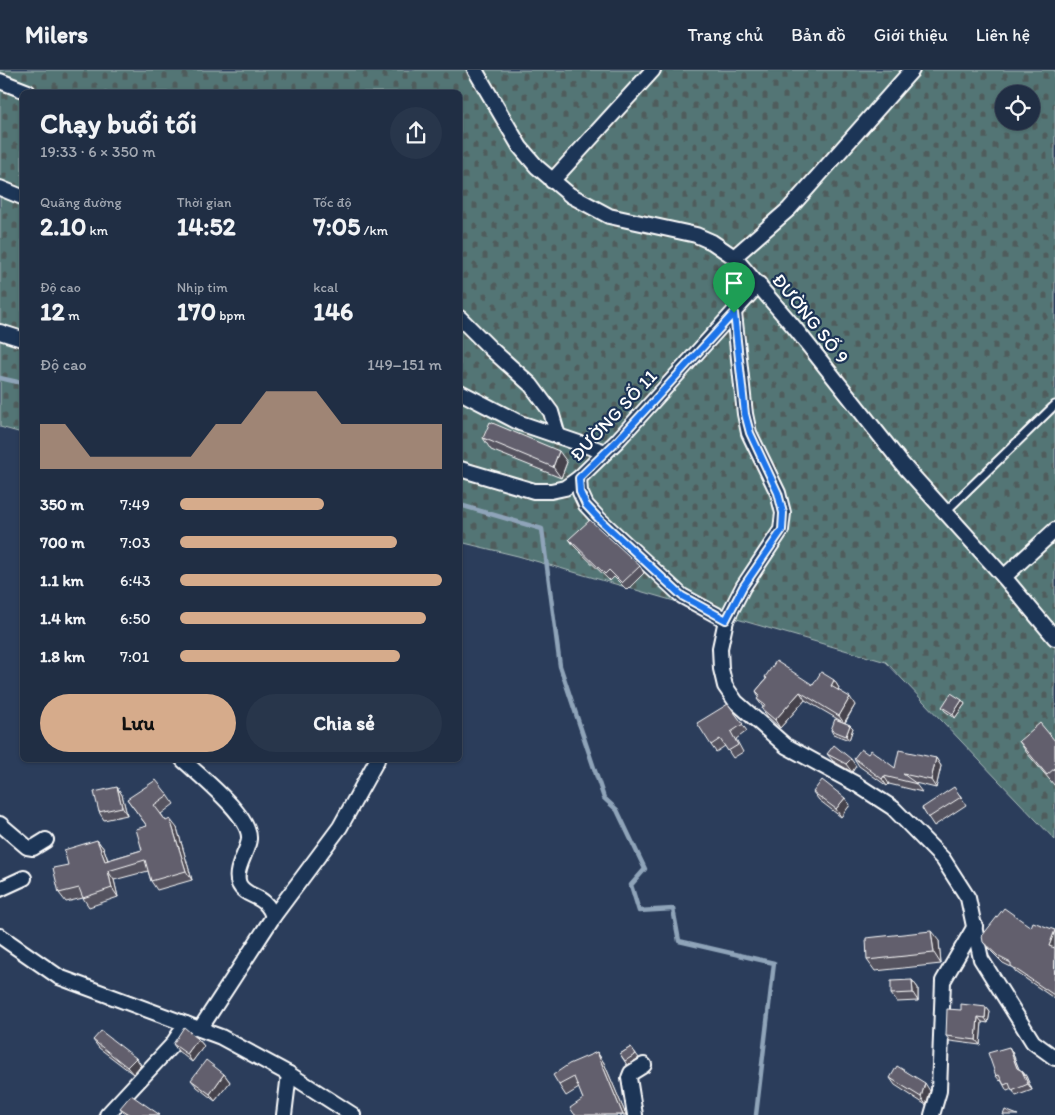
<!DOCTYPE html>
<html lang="vi">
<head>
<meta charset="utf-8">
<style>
  :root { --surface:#202e44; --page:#28364b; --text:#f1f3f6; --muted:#a2a8b2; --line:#3d4a5d; --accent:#d6ab8b }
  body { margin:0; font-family:Itim,sans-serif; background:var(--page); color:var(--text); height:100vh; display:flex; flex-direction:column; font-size:19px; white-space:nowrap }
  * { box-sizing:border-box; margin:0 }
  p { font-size:16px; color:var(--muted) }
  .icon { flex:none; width:28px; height:28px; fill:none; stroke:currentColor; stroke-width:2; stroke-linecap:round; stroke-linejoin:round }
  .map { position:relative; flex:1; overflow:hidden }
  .drawer { position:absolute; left:20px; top:20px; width:442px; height:672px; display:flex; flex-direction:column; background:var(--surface); border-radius:8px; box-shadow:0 1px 4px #0004,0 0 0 1px var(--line) }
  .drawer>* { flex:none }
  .tools { position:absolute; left:995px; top:15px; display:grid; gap:10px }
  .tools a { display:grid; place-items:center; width:45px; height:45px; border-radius:50%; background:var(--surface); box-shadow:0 1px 4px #0004,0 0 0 1px var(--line); font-size:25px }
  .pin { position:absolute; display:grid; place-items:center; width:42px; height:42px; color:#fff; margin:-51px -21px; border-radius:50% 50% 50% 0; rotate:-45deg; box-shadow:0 0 5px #0007 }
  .pin .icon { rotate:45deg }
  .round { display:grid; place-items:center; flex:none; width:52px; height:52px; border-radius:26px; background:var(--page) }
  .overview { display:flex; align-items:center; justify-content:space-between; height:85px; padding:0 20px }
  h1 { font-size:28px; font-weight:700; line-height:38px }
  .metrics { display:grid; grid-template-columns:repeat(3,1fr); gap:8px; height:85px; padding:5px 20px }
  .metrics div { display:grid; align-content:center }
  .metrics b { font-size:25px; font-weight:700 }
  .metrics small { font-size:14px; font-weight:400 }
  .metrics p { font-size:14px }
  .chart { height:140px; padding:10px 20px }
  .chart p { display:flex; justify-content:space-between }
  .chart svg { width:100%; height:90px; margin-top:5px; fill:var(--accent); opacity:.7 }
  .action { display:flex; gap:10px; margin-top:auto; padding:10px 20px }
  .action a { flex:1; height:58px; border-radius:30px; background:var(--accent); color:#111; font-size:20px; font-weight:700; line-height:58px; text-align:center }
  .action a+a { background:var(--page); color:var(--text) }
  ul { padding:0 20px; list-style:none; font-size:16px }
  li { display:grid; grid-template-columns:80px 60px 1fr; align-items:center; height:38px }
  li i { height:12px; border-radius:6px; background:var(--accent) }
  header { display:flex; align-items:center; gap:30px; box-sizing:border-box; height:70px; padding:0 25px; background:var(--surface); border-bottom:1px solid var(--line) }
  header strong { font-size:24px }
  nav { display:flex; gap:28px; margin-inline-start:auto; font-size:18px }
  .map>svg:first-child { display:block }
  .cemetery { fill:url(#cemetery-stones); stroke:#a9baba; fill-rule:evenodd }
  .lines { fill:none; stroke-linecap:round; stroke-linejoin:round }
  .stream { stroke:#8fa4b9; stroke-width:4.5 }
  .service-casing { stroke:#fff; stroke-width:11 }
  .minor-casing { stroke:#fff; stroke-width:18 }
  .service { stroke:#1d3557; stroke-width:7 }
  .minor { stroke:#1d3557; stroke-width:14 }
  .wall { fill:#54525e; stroke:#fff }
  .shaded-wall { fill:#45424c; stroke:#fff }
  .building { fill:#625f6d; stroke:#fff }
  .route-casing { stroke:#fff; stroke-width:10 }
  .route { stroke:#1a73e8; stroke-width:6 }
  .labels { text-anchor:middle; stroke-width:4.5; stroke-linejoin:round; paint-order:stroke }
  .street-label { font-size:19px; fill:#fff; stroke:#1d3557 }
</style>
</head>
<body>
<header>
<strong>Milers</strong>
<nav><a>Trang chủ</a><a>Bản đồ</a><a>Giới thiệu</a><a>Liên hệ</a></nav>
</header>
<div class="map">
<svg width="1055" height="1045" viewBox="0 0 1055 1045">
  <defs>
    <pattern id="cemetery-stones" width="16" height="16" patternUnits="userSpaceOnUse" patternTransform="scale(1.25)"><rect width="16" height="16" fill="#537574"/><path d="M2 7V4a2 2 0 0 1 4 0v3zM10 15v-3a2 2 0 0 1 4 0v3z" fill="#4f5c5c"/></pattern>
  </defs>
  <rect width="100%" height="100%" fill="#2b3d5b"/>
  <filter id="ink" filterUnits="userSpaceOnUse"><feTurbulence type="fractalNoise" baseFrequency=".02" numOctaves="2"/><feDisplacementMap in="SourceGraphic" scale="10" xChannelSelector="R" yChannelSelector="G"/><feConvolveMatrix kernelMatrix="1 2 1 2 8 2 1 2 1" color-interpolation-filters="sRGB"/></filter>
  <g filter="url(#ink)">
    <path class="cemetery" d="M0,0H1055V770L886,592L518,486L460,472V22H22V363L0,357ZM1004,24H1031V51H1004Z"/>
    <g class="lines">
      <g class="stream">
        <polyline points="0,308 22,313"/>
        <polyline points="460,435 542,459 560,596 604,728 617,740 645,799 631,815 639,841 673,839 679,871 774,893 756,1045"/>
      </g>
      <g class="service-casing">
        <polyline id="service" points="945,442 1055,335"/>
      </g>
      <g class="minor-casing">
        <g id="minor">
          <polyline points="475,0 520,77 537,97 570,125 609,146 696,165 712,172 734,187 794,257 903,395 1004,507 1055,568"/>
          <polyline points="0,11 28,22"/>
          <polyline points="552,111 653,0"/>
          <polyline points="0,118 22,127"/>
          <polyline points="734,187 789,139 912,0"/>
          <polyline points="734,243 745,344 749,363 778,423 783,443 781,460 743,517 726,550 720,578 721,599 725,616 736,632 786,676 856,714 893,738 943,789 968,828 981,889 1033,972 1055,988"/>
          <polyline points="460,248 491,279 531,315 551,342 558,366"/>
          <polyline points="0,262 22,269"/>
          <polyline points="460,322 520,353 605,382"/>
          <polyline points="460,399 534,421 551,421 565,418 579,408 617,371 759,214"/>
          <polyline points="579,408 580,422 586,435 599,449 682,526 726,550"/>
          <polyline points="1004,507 1055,460"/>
          <path d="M183,690C200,706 251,746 249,769C248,782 233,800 239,814C246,829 266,823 273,847"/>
          <polyline points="0,754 27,777 33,778 46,770"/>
          <polyline points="0,819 24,808"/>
          <polyline points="0,866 59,907 221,967 289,1004 353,1045"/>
          <polyline points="200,959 273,847 340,757 377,690"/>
          <polyline points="107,1045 172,975 186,954"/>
          <polyline points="284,1045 289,1004"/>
          <polyline points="635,1045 629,1008 631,1003 644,995"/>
          <polyline points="932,1045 939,1021 943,911 975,856"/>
        </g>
      </g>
      <use href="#service" class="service"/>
      <use href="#minor" class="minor"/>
    </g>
    <g class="wall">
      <polygon points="483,368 567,392 561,408 491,380"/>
      <polygon points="569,469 640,496 644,503 627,520 614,507 610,511 574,476"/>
      <polygon points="765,607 813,615 834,610 839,618 838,620 855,635 845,653 850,655 853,658 849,670 833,664 831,660 841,651 805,630 780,658 767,646 762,639 763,637 757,629 759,627 756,621 766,609"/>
      <polygon points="962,630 965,634 955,648 945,641 942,637"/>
      <polygon points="728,634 747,661 736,669 743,682 733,688 725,676 716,682 711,675"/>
      <polygon points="1019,671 1055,671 1055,716 1027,683"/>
      <polygon points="827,684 856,696 852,702 833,691"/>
      <polygon points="868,684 895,698 936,688 941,696 936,718 915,713 922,722 889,714 887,716 859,696 854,688"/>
      <polygon points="117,717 122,725 127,745 104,750 99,742"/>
      <polygon points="813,722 845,728 850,735 841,747 819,730"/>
      <polygon points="168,725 174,734 161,744 166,751 177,758 192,810 157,820 151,811 148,801 114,810 118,827 89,837 83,828 66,832 59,823 68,795 97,770 104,779 108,790 142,780 147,756 127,729"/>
      <polygon points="960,725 966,735 934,756 922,738"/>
      <polygon points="1031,857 1055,860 1054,878 1055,878 1055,929 1016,902 1013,898 1003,893 988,878 983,872"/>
      <polygon points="939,871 941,894 875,901 867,890"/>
      <polygon points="912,910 918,918 918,931 897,932 891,924"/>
      <polygon points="986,937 990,942 988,953 982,952 980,975 950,971 946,966 961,940"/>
      <polygon points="198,969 204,976 192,992 178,981 173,974"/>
      <polygon points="93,970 136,988 141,995 133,1004 99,978"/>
      <polygon points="631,977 639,988 627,995 620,984"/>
      <polygon points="1009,977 1012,982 1019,999 1022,1001 1026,1006 1032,1020 1016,1026 1012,1019 1007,1021 1001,1010 1000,1011 996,1006"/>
      <polygon points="597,982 604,993 626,1045 575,1045 583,1029 579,1018 566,1026 559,1015"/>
      <polygon points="224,1004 230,1012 215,1031 197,1017 191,1010"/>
      <polygon points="890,1008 930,1021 926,1035 895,1015"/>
      <polygon points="120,1038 160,1045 128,1045 123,1042"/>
    </g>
    <g class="shaded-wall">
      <polygon points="559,381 567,392 561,408 553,397"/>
      <polygon points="834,610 839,618 836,623 831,616"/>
      <polygon points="800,622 805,630 780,658 775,650"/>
      <polygon points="850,627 855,635 844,653 839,646"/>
      <polygon points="962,630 965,634 955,648 953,644"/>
      <polygon points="850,655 853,658 849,670 846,666"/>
      <polygon points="936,688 941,696 936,718 931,710"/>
      <polygon points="851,689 856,696 852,702 846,694"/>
      <polygon points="884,706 889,714 887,716 882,709"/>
      <polygon points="117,717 122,725 127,745 122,737"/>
      <polygon points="845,728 850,735 841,747 836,739"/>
      <polygon points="170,749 177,758 192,810 186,801"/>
      <polygon points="97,770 104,779 111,800 105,791"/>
      <polygon points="108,801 114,810 118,827 112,818"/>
      <polygon points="1055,860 1055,876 1053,882 1049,876"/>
      <polygon points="931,861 939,871 941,894 934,883"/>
      <polygon points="912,910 918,918 918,931 913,923"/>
      <polygon points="986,937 990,942 988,953 985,948"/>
      <polygon points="978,947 982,952 980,975 976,970"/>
      <polygon points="198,969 204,976 192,992 187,984"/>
      <polygon points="1009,977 1012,982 1021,1004 1017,998"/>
      <polygon points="597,982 604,993 626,1045 623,1045"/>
      <polygon points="136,988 141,995 133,1004 127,997"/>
      <polygon points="1022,1001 1026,1006 1032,1020 1028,1014"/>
      <polygon points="224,1004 230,1012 215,1031 210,1024"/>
      <polygon points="925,1013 930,1021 926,1035 921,1027"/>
    </g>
    <g class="building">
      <polygon points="490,352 559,381 553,397 483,368"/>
      <polygon points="590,450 640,496 622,513 609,500 605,504 569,469"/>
      <polygon points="776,591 813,615 821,602 834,610 831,616 850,627 839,646 800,622 775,650 762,639 765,635 757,629 760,625 756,621 767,608 765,607"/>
      <polygon points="951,623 962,630 953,644 942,637"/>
      <polygon points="728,634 743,654 731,662 738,675 728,681 720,669 711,675 697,653"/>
      <polygon points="835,649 850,655 846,666 831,660"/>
      <polygon points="1040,653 1055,671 1055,698 1047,705 1019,671"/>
      <polygon points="834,675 851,689 846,694 827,684"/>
      <polygon points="861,679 868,684 871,680 895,698 899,680 936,688 931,710 903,704 917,714 884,706 882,709 854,688"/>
      <polygon points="156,710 168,725 154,735 166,751 170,749 186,801 151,811 145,790 108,801 112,818 83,828 79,818 59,823 53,798 68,795 64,780 97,770 105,791 142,780 136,759 147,756 127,729"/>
      <polygon points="822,710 845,728 836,739 813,722"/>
      <polygon points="117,717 122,737 99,742 94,722"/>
      <polygon points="954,717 961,727 928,748 922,738"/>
      <polygon points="1004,838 1031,857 1033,852 1055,860 1049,876 1055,878 1054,925 1011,896 1011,893 999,887 983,872 982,866"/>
      <polygon points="931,861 934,883 867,890 866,868"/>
      <polygon points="912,910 913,923 891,924 891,911"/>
      <polygon points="961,934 986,937 985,948 978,947 976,970 946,966 947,939 961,940"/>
      <polygon points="184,957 198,969 187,984 173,974"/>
      <polygon points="101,961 136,988 127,997 93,970"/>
      <polygon points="631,977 636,984 625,991 620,984"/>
      <polygon points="1009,977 1017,998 1022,1001 1028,1014 1012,1021 1009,1013 1004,1015 999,1005 996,1006 988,983"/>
      <polygon points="597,982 623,1045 575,1045 570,1038 583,1029 574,1007 559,1015 553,1005 569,994"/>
      <polygon points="206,990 224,1004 210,1024 191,1010"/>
      <polygon points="897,996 925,1013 921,1027 890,1008"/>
      <polygon points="131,1025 160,1045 131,1045 120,1038"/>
      <polygon points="1005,1040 1018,1045 1003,1045"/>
    </g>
  </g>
  <g class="lines" filter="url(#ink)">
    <g class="route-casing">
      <polygon id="route" points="734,243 745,344 750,363 778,423 783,443 782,460 743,517 726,550 682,526 599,449 586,435 580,422 579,408 617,371"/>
    </g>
    <use href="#route" class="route"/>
  </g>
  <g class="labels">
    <g class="street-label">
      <text transform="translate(811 248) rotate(51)" y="7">ĐƯỜNG SỐ 9</text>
      <text transform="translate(613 345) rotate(-47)" y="7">ĐƯỜNG SỐ 11</text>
    </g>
  </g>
</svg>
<div class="tools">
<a><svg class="icon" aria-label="locate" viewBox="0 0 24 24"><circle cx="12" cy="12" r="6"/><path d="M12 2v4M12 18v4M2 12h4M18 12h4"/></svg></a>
</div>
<div class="pin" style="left:734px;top:243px;background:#1e9e55"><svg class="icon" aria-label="arrive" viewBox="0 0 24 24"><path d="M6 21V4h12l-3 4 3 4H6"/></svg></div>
<section class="drawer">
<div class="overview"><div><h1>Chạy buổi tối</h1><p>19:33 · 6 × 350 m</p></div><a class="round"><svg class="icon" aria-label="share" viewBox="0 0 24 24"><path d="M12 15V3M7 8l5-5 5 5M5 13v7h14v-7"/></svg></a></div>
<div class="metrics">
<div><p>Quãng đường</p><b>2.10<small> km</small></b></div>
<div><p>Thời gian</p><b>14:52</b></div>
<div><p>Tốc độ</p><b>7:05<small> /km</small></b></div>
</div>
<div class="metrics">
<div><p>Độ cao</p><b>12<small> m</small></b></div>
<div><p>Nhịp tim</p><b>170<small> bpm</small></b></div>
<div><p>kcal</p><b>146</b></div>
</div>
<div class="chart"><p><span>Độ cao</span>149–151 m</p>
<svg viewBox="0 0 160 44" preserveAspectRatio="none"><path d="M0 44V22L10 22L20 38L30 38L40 38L50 38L60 38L70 22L80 22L90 6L100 6L110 6L120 22L130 22L140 22L150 22L160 22V44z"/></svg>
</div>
<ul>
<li><b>350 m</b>7:49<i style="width:55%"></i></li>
<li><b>700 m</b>7:03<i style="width:83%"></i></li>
<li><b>1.1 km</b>6:43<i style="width:100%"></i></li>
<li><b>1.4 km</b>6:50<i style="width:94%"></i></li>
<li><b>1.8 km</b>7:01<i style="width:84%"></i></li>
</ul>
<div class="action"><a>Lưu</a><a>Chia sẻ</a></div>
</section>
</div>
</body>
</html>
